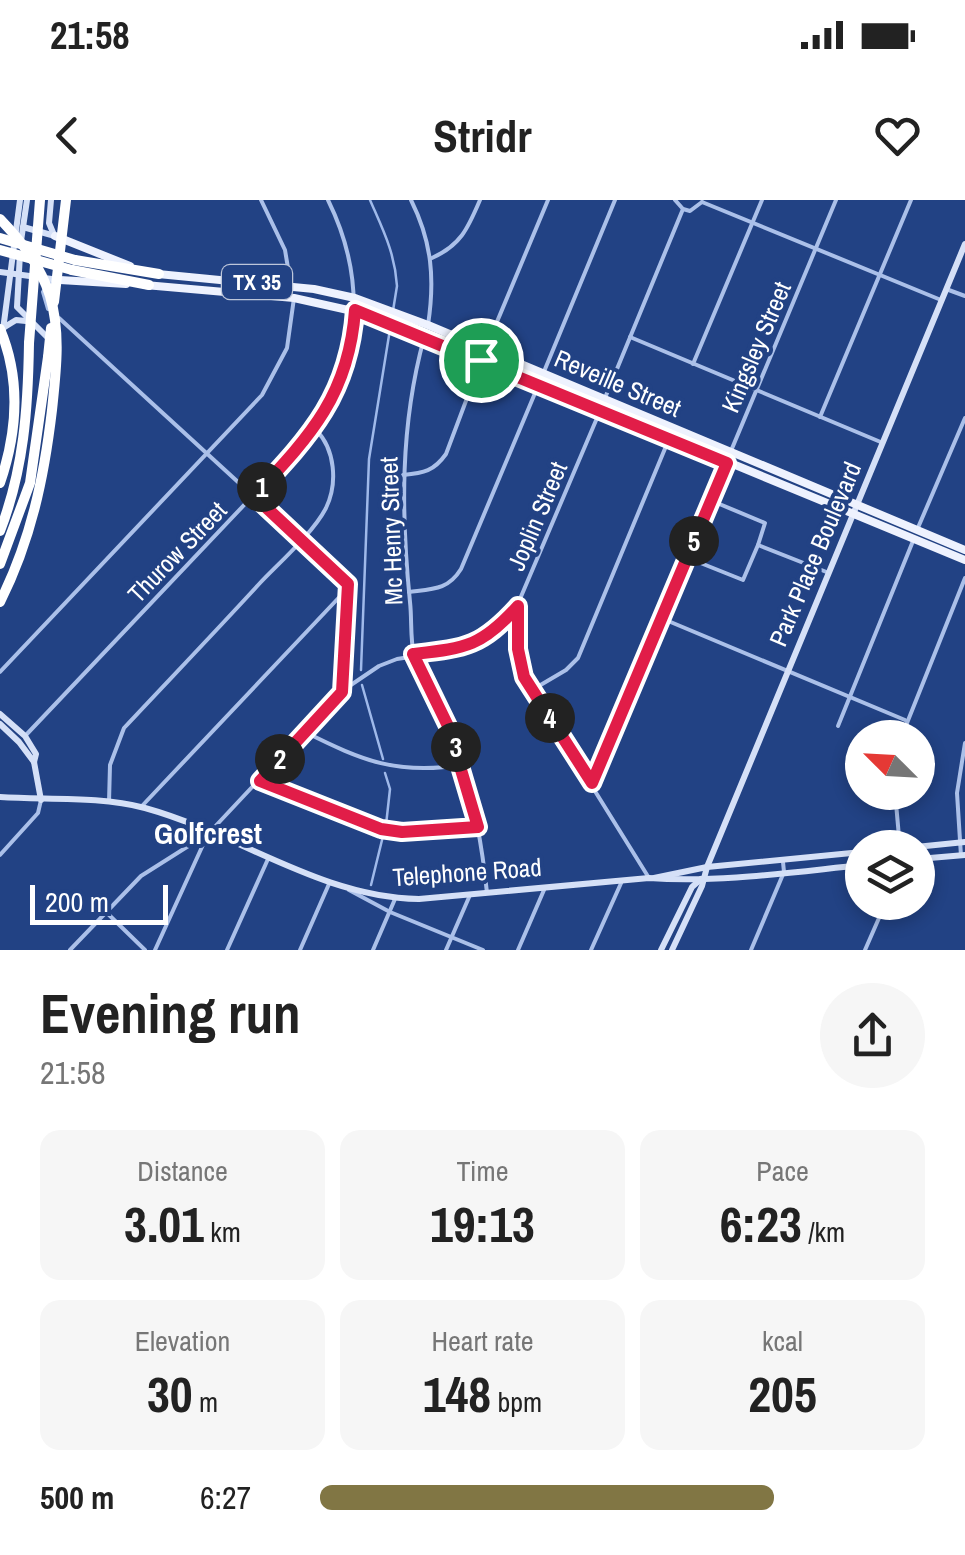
<!DOCTYPE html>
<html lang="en">
<head>
<meta charset="utf-8">
<style>
  :root { --surface:#fff; --page:#f6f6f6; --text:#222; --muted:#767676; --accent:#817644 }
  body { margin:0; font-family:"Archivo Narrow",sans-serif; background:var(--page); color:var(--text); height:100vh; display:flex; flex-direction:column; font-size:38px; white-space:nowrap }
  * { box-sizing:border-box; margin:0 }
  p { font-size:32px; color:var(--muted) }
  .icon { flex:none; width:55px; height:55px; fill:none; stroke:currentColor; stroke-width:2; stroke-linecap:round; stroke-linejoin:round }
  .map { position:relative; height:750px; overflow:hidden }
  .sheet { display:flex; flex-direction:column; background:var(--surface); flex:1 }
  .sheet>* { flex:none }
  .needle { width:65px; rotate:294deg }
  .buttons { position:absolute; left:845px; top:520px; display:grid; gap:20px }
  .buttons a { display:grid; place-items:center; width:90px; height:90px; border-radius:50%; background:var(--surface); box-shadow:0 5px 15px #0003; font-size:50px }
  .scale { position:absolute; left:30px; bottom:25px; width:138px; box-sizing:border-box; padding-left:10px; border:5px solid #fff; border-top:0; font-size:28px; line-height:35px; white-space:nowrap; color:#fff; -webkit-text-stroke:8px #224284; paint-order:stroke }
  .pin { position:absolute; display:grid; place-items:center; width:85px; height:85px; color:#fff; margin:-42px; border:5px solid #fff; border-radius:50%; box-shadow:0 2px 10px #0007 }
  .km { position:absolute; width:50px; height:50px; margin:-25px; border-radius:50%; background:#222; color:#fff; font-size:28px; line-height:50px; text-align:center }
  .round { display:grid; place-items:center; flex:none; width:105px; height:105px; border-radius:52px; background:var(--page) }
  .overview { display:flex; align-items:center; justify-content:space-between; height:170px; padding:0 40px }
  h1 { font-size:55px; font-weight:800; line-height:75px }
  .metrics { display:grid; grid-template-columns:repeat(3,1fr); gap:15px; height:170px; padding:10px 40px }
  .metrics div { display:grid; align-content:center; border-radius:20px; background:var(--page); text-align:center }
  .metrics b { font-size:50px; font-weight:800 }
  .metrics small { font-size:28px; font-weight:400 }
  .metrics p { font-size:28px }
  ul { padding:0 40px; list-style:none; font-size:32px }
  li { display:grid; grid-template-columns:160px 120px 1fr; align-items:center; height:75px }
  li i { height:25px; border-radius:12px; background:var(--accent) }
  .status { display:flex; justify-content:space-between; align-items:center; height:70px; padding:0 50px; background:var(--surface); direction:ltr }
  .status svg { height:28px; fill:currentColor }
  header { display:flex; justify-content:space-between; align-items:center; height:130px; padding:0 40px; background:var(--surface); font-size:45px; font-weight:800 }
  .map>svg:first-child { display:block }
  .lines { fill:none; stroke-linecap:round; stroke-linejoin:round }
  .stream { stroke:#9fb9ea; stroke-width:2.5 }
  .minor { stroke:#abc0e9; stroke-width:4 }
  .secondary { stroke:#d5e0f7; stroke-width:6 }
  .primary { stroke:#eef2fe; stroke-width:8 }
  .motorway { stroke:#fff; stroke-width:10 }
  .motorway-bridge { stroke:#fff; stroke-width:10 }
  .route-casing { stroke:#fff; stroke-width:20 }
  .route { stroke:#e11d48; stroke-width:12 }
  .labels { text-anchor:middle; stroke-width:8; stroke-linejoin:round; paint-order:stroke }
  .shield { fill:#224284; stroke:#bdc6da; stroke-width:2.5 }
  .shield-label { font-size:22px; font-weight:bold; fill:#fff }
  .street-label { font-size:25px; fill:#fff; stroke:#224284 }
  .quarter-label { font-size:30px; font-weight:bold; fill:#fff; stroke:#224284 }
</style>
</head>
<body>
<div class="status"><b>21:58</b><svg viewBox="0 0 49 12"><path d="M0 12V9h3v3zM5 12V6h3v6zM10 12V3h3v9zM15 12V0h3v12zM26 1h20v11H26zM47 4h2v5h-2z"/></svg></div>
<header><svg class="icon" aria-label="back" viewBox="0 0 24 24"><path d="M15 5l-7 7 7 7"/></svg>Stridr<svg class="icon" aria-label="heart" viewBox="0 0 24 24"><path d="M12 20l-8-8c-3-5 5-10 8-4 3-6 11-1 8 4z"/></svg></header>
<div class="map">
<svg width="965" height="750" viewBox="0 0 965 750">
  <rect width="100%" height="100%" fill="#224284"/>
  <g class="lines">
    <g class="stream">
      <path d="M361,470L369,259L397,86C395,53 383,30 370,0"/>
      <polyline points="362,485 383,559"/>
      <polyline points="385,573 390,589 386,625"/>
      <polyline points="371,685 383,636"/>
    </g>
    <g class="minor">
      <polyline points="261,0 285,50 291,86"/>
      <path d="M411,0C432,42 435,79 428,125"/>
      <polyline points="675,0 683,9 690,11 702,2"/>
      <polyline points="702,2 941,100"/>
      <path d="M432,58C461,45 468,28 480,0"/>
      <polyline points="946,89 965,96"/>
      <polyline points="48,109 43,92 49,84 56,81"/>
      <polyline points="59,118 345,380 349,395 342,491"/>
      <polyline points="630,137 883,243"/>
      <path d="M424,138C400,226 401,313 410,402C412,419 410,439 414,455C418,475 439,503 447,523C470,577 481,634 487,693"/>
      <polyline points="486,148 548,0"/>
      <polyline points="693,164 762,0"/>
      <polyline points="543,174 615,0"/>
      <polyline points="605,198 683,9"/>
      <polyline points="600,211 517,406 518,449 524,477 649,678"/>
      <polyline points="820,217 911,0"/>
      <path d="M403,275C424,273 434,271 446,254L481,161"/>
      <polyline points="717,303 765,323 758,345"/>
      <polyline points="917,330 965,218"/>
      <polyline points="693,360 743,380 758,345 829,373"/>
      <path d="M409,392C433,389 448,390 461,369L538,186"/>
      <polyline points="661,418 905,520"/>
      <polyline points="0,472 262,195 287,148 294,98"/>
      <polyline points="532,490 566,470 578,458 669,239"/>
      <polyline points="838,526 913,341"/>
      <path d="M305,532C363,561 397,575 462,565"/>
      <path d="M26,535L300,246C362,176 369,83 328,0"/>
      <polyline points="901,538 965,378"/>
      <polyline points="260,581 381,629 402,632 478,627"/>
      <polyline points="592,583 836,0"/>
      <polyline points="895,592 900,648"/>
      <path d="M109,602L110,565L124,528C169,480 215,432 260,383C280,362 313,333 326,308C338,283 335,249 316,230"/>
      <polyline points="141,607 347,389"/>
      <polyline points="0,655 38,613 41,600"/>
      <polyline points="961,656 957,593 965,543"/>
      <polyline points="349,690 390,712 483,750"/>
      <polyline points="106,712 145,750"/>
      <polyline points="70,750 141,676 209,633 342,491 379,466 397,459 461,449 479,441 498,427 517,406"/>
      <polyline points="155,750 207,636"/>
      <polyline points="227,750 268,659"/>
      <polyline points="300,750 329,684"/>
      <polyline points="373,750 395,699"/>
      <polyline points="446,750 470,695"/>
      <polyline points="518,750 544,690"/>
      <polyline points="591,750 622,681"/>
      <polyline points="751,750 784,672 783,662"/>
      <polyline points="865,750 886,702"/>
    </g>
    <g class="secondary">
      <polyline points="51,0 49,23 54,35"/>
      <polyline points="23,27 55,36"/>
      <polyline points="21,41 27,0"/>
      <polyline points="20,54 17,107 51,141"/>
      <polyline points="0,72 59,80"/>
      <polyline points="3,128 16,120 26,121"/>
      <polyline points="3,130 20,0"/>
      <polyline points="0,514 25,536 36,554 34,562 41,600"/>
      <polyline points="0,524 19,542 34,562"/>
      <path d="M0,597C47,600 99,596 145,608C239,634 319,697 419,699L649,678C720,683 793,672 862,665"/>
      <polyline points="906,648 965,642"/>
      <polyline points="918,659 965,655"/>
      <polyline points="654,678 707,667 862,652"/>
      <polyline points="661,750 692,687 701,679"/>
      <polyline points="672,750 702,686 707,667 965,44"/>
    </g>
    <g class="primary">
      <polyline points="55,36 130,66"/>
      <polyline points="158,74 314,89 355,98 428,125 965,350"/>
      <polyline points="60,80 126,84"/>
      <polyline points="145,85 294,98 375,116 965,360"/>
    </g>
    <g class="motorway">
      <polyline points="75,60 159,74"/>
      <polyline points="72,70 149,85"/>
      <path d="M0,331C24,269 28,208 29,143"/>
      <polyline points="0,364 30,283 48,157"/>
    </g>
    <g class="motorway-bridge">
      <path d="M0,19C22,42 40,65 50,96C61,133 56,172 52,210C44,278 31,340 0,402"/>
      <polyline points="0,38 75,60"/>
      <polyline points="0,50 72,70"/>
      <polyline points="54,102 66,0"/>
      <path d="M0,129C21,179 17,233 0,283"/>
      <polyline points="29,143 40,0"/>
      <polyline points="48,157 51,128"/>
    </g>
  </g>
  <g class="lines">
    <g class="route-casing">
      <path id="route" d="M355,110L727,263L592,583L524,477L518,449V406C481,447 466,448 413,454L448,526L478,627L402,632L381,629L260,581L342,492L348,384L254,296C309,237 349,196 355,110Z"/>
    </g>
    <use href="#route" class="route"/>
  </g>
  <g class="labels">
    <rect class="shield" x="222" y="65" width="70" height="34" rx="8"/>
    <g class="shield-label">
      <text x="257" y="90">TX 35</text>
    </g>
    <g class="street-label">
      <text transform="translate(756 147) rotate(-67)" y="9">Kingsley Street</text>
      <text transform="translate(618 183) rotate(23)" y="9">Reveille Street</text>
      <text transform="translate(537 316) rotate(-67)" y="9">Joplin Street</text>
      <text transform="translate(391 331) rotate(-92)" y="9">Mc Henry Street</text>
      <text transform="translate(177 352) rotate(-46)" y="9">Thurow Street</text>
      <text transform="translate(815 354) rotate(-67)" y="9">Park Place Boulevard</text>
      <text transform="translate(467 672) rotate(-4)" y="9">Telephone Road</text>
    </g>
    <g class="quarter-label">
      <text x="208" y="644">Golfcrest</text>
    </g>
  </g>
</svg>
<div class="buttons">
<a><svg class="needle" viewBox="-14 -14 28 28"><path d="M0-13l5 13h-10z" fill="#e53935"/><path d="M0 13l5-13h-10z" fill="#767676"/></svg></a>
<a><svg class="icon" aria-label="layers" viewBox="0 0 24 24"><path d="M12 4l9 5-9 5-9-5zM3 14l9 5 9-5"/></svg></a>
</div>
<div class="scale">200 m</div>
<div class="pin" style="left:481px;top:160px;background:#1e9e55"><svg class="icon" aria-label="arrive" viewBox="0 0 24 24"><path d="M6 21V4h12l-3 4 3 4H6"/></svg></div>
<b class="km" style="left:262px;top:287px">1</b>
<b class="km" style="left:280px;top:559px">2</b>
<b class="km" style="left:456px;top:547px">3</b>
<b class="km" style="left:550px;top:518px">4</b>
<b class="km" style="left:694px;top:341px">5</b>
</div>
<section class="sheet">
<div class="overview"><div><h1>Evening run</h1><p>21:58</p></div><a class="round"><svg class="icon" aria-label="share" viewBox="0 0 24 24"><path d="M12 15V3M7 8l5-5 5 5M5 13v7h14v-7"/></svg></a></div>
<div class="metrics">
<div><p>Distance</p><b>3.01<small> km</small></b></div>
<div><p>Time</p><b>19:13</b></div>
<div><p>Pace</p><b>6:23<small> /km</small></b></div>
</div>
<div class="metrics">
<div><p>Elevation</p><b>30<small> m</small></b></div>
<div><p>Heart rate</p><b>148<small> bpm</small></b></div>
<div><p>kcal</p><b>205</b></div>
</div>
<ul>
<li><b>500 m</b>6:27<i style="width:75%"></i></li>
</ul>
</section>
</body>
</html>
